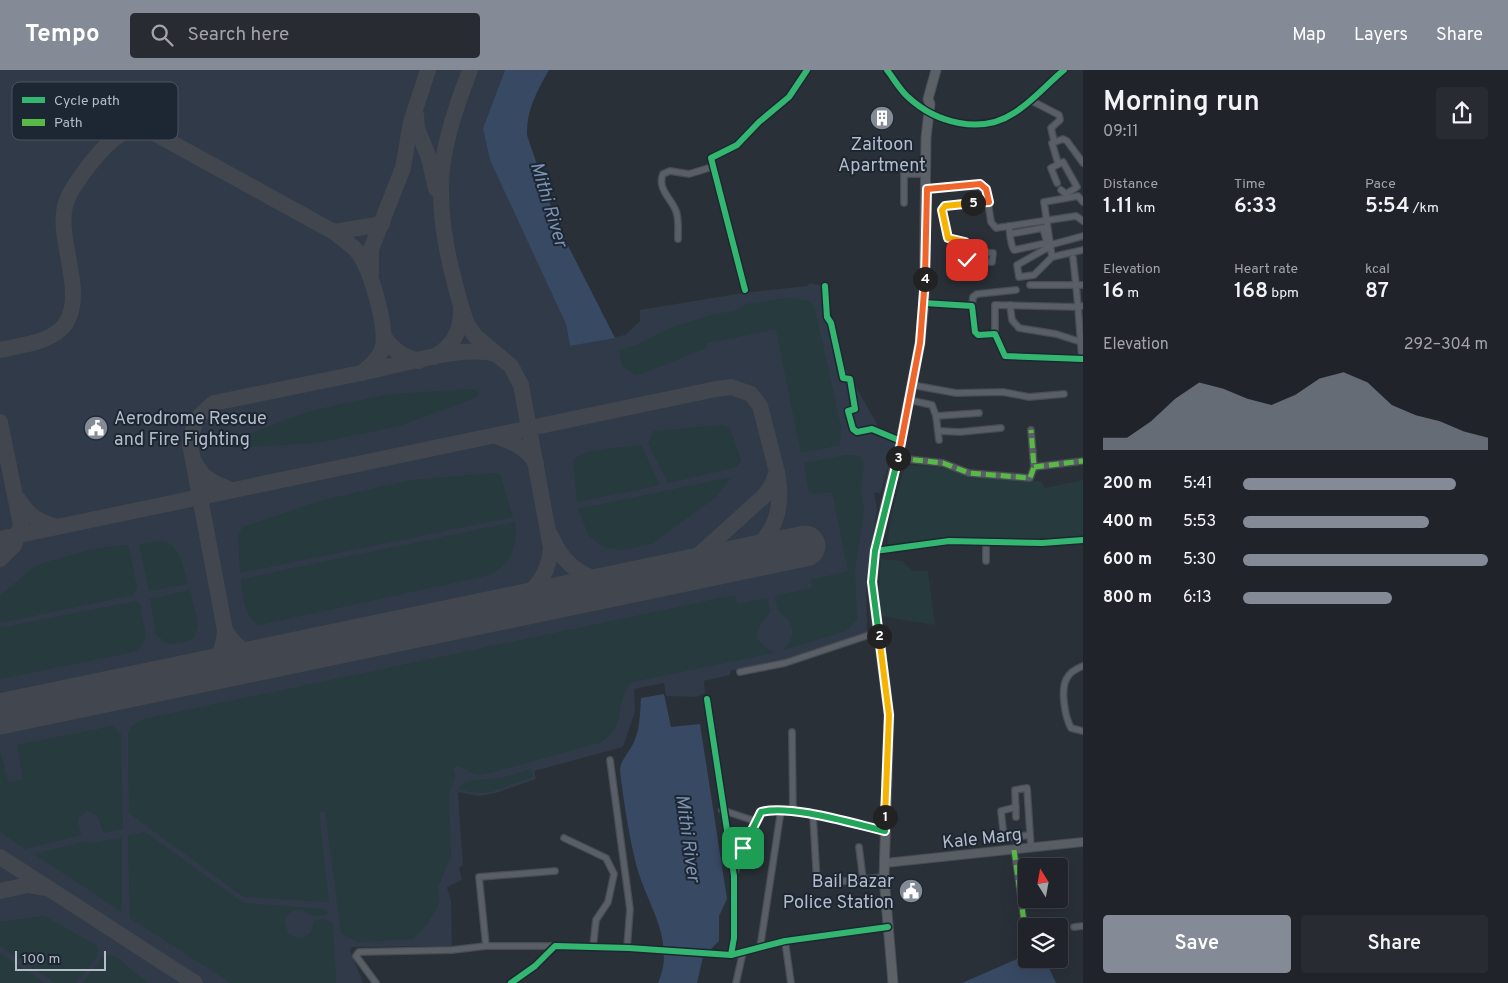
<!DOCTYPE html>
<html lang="en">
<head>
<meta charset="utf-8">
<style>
  :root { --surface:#20242a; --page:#282c32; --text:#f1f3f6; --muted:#a2a4a8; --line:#3d4147; --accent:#848b96 }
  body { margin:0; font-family:Overpass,sans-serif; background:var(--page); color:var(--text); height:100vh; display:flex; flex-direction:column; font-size:19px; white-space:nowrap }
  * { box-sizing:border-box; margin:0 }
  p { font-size:16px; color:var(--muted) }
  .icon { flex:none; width:28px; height:28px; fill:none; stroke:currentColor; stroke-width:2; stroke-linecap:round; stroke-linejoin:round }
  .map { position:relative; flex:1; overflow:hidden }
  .side { display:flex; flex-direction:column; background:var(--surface); width:425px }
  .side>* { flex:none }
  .needle { width:32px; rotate:349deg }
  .tools { position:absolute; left:1018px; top:788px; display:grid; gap:10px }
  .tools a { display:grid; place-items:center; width:50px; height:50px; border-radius:5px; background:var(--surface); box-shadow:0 5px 20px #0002,0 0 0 1px var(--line); font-size:25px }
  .scale { position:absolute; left:15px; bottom:12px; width:91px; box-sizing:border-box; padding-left:5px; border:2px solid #b4bcc9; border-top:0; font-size:14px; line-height:18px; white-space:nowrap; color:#b4bcc9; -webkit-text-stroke:4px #1d2633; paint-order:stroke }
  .pin { position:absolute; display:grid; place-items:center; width:42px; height:42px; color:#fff; margin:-21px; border-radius:10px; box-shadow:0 2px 8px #0006 }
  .km { position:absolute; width:25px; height:25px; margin:-12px; border-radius:50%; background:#222; color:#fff; font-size:14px; line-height:25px; text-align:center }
  .round { display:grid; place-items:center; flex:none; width:52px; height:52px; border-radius:5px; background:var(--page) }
  .summary { display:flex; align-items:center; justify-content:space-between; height:85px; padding:0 20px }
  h1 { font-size:28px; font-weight:600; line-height:38px }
  .stats { display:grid; grid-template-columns:repeat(3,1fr); gap:8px; height:85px; padding:5px 20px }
  .stats div { display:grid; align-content:center }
  .stats b { font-size:21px; font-weight:600 }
  .stats small { font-size:14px; font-weight:400 }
  .stats p { font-size:14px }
  .chart { height:140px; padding:10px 20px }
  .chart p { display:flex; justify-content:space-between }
  .chart svg { width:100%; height:90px; margin-top:5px; fill:var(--accent); opacity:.7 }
  .button { display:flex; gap:10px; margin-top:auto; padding:10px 20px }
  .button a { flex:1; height:58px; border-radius:5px; background:var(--accent); color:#fff; font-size:20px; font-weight:600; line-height:58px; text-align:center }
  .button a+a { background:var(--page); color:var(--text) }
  ul { padding:0 20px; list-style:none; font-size:16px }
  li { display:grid; grid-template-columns:80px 60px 1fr; align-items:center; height:38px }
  li i { height:12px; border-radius:6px; background:var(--accent) }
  header { display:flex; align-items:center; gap:30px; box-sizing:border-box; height:70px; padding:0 25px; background:var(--accent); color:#fff }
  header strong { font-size:24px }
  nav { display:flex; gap:28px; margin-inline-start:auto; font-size:18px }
  .search { width:350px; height:45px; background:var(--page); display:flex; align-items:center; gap:12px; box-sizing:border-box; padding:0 18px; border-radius:5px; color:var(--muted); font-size:19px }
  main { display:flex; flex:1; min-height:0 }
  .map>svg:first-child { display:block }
  .airport { fill:#313a48 }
  .green { fill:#273a3e }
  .water { fill:#384963 }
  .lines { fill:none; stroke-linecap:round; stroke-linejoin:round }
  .taxiway { stroke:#42464e; stroke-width:16 }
  .runway { stroke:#42464e; stroke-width:41 }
  .pedestrian-casing { stroke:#484c53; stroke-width:7 }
  .minor-casing { stroke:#484c53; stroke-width:8 }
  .secondary-casing { stroke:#484c53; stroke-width:10 }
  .primary-casing { stroke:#484c55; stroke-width:11 }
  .pedestrian { stroke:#5a5e66; stroke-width:4.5 }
  .minor { stroke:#5a5e66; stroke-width:5.5 }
  .secondary { stroke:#595d64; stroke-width:8 }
  .primary { stroke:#5c6168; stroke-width:9 }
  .quiet { stroke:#58b947; stroke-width:5; stroke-dasharray:10 5; stroke-linecap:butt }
  .cycleway-casing { stroke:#1d2633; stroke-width:9 }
  .cycleway { stroke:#33b770; stroke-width:6 }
  .split-1-casing { stroke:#fff; stroke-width:10 }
  .split-2-casing { stroke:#fff; stroke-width:10 }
  .split-3-casing { stroke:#fff; stroke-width:10 }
  .split-4-casing { stroke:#fff; stroke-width:10 }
  .split-5-casing { stroke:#fff; stroke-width:10 }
  .split-6-casing { stroke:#fff; stroke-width:10 }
  .split-1 { stroke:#22a559; stroke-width:6 }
  .split-2 { stroke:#f5b400; stroke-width:6 }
  .split-3 { stroke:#22a559; stroke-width:6 }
  .split-4 { stroke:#f0652b; stroke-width:6 }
  .split-5 { stroke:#f0652b; stroke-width:6 }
  .split-6 { stroke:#f5b400; stroke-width:6 }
  .labels { text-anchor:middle; stroke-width:4; stroke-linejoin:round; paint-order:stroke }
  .poi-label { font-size:18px; fill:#b4bcc9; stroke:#1d2633 }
  .street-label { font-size:18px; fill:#b4bcc9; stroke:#1d2633 }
  .water-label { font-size:19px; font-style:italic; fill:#7c92b1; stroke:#1d2633 }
  .key { fill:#1d2633; stroke:#4a5360; stroke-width:1 }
  .key-label { font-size:14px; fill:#b4bcc9 }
</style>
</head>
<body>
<header>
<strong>Tempo</strong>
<div class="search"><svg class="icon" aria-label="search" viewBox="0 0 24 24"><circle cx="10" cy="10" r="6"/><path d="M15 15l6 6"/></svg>Search here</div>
<nav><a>Map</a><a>Layers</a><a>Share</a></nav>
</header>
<main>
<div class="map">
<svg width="1083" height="913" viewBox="0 0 1083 913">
  <rect width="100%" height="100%" fill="#2a3038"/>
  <polygon class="airport" points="0,0 505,0 483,58 566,254 570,276 625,265 640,251 640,240 743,223 807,216 810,213 823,216 823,247 830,254 832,274 878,356 897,364 880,425 879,422 874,423 877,439 866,510 867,563 791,587 787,591 730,601 730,605 704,611 705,623 696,627 666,626 664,613 634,619 635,642 623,677 534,701 536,709 496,723 478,726 459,722 458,725 463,795 459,798 462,810 447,817 451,831 452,876 352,877 350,880 363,913 0,913"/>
  <g class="green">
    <polygon points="790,228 810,231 815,239 841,357 840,375 801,383 776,259 707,273 706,278 641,304 636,305 622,296 619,280 636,275 670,258 715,244 735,241 746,234"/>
    <polygon points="475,319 479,324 475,328 399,356 315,373 235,378 230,376 233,370 310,341 390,324"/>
    <polygon points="724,355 730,358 741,390 737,397 668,413 648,373 654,361"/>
    <path d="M641,375L660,415L577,432L573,391C580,379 626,377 641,375Z"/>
    <polygon points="846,385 860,386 864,393 861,419 864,441 855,499 857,550 846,561 783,580 790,572 793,562 790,552 778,540 775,526 812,518 811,510 848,501 832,422 816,424 809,423 804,393"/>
    <polygon points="905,395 939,397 972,406 1041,411 1045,418 1083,410 1083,466 1043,469 946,467 887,476 891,447"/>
    <polygon points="494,403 500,404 513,447 240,503 238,465 243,457 319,431 411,410"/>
    <polygon points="732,407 716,427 652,474 622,480 603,477 589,466 578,439"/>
    <path d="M515,452C517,476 513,492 490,505L259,555C244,547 242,524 241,509Z"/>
    <path d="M163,471C181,476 183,498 188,514L149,521L139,474Z"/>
    <polygon points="128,475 137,517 133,525 0,553 0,525 37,495 92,479"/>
    <polygon points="881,489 902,491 913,501 928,501 935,555 880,546 878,529"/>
    <polygon points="190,520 198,553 195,566 191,570 168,574 156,565 150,529"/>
    <path d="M735,525L737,534L768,528L770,542L761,554L756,567L760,573L774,583L632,612C611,634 631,654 599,673L482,705L474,704L459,696L453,698L455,707L449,724L451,785L438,817L439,830L437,838L425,857L413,869L357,872L341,863L325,742H319L329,832L244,827L129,743L128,664L131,657L144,649Z"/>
    <polygon points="136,531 140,534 146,567 138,581 0,609 0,558"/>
    <polygon points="113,656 121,664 123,759 103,763 97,745 87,741 79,747 78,753 81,765 25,779 0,762 0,679 8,712 23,709 17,675"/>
    <path d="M531,699L533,707C516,711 496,724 478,723C472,723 464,720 458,719L466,711L501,708Z"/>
    <path d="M145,762L243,833L324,839L329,842L325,845L312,846L304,840C293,838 287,843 284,853L288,863C296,870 304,869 311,862L314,851L324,849L333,853L336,913H231L130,848L128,766Z"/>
    <polygon points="122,767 122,842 34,784 86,771 92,773"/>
    <polygon points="44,846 96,875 98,879 97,887 76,913 55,913 0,876 0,852"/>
    <polygon points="0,883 45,913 0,913"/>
    <polygon points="110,885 118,888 148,913 82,913 103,887"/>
  </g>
  <g class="water">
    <path d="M505,0H549C537,21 526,41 527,65L557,154L615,268L570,276L566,254L490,90L483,58Z"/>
    <path d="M664,624L671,657L700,654L727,829L719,846V871L703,887L697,913H658C677,870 646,834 636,794C629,766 623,728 620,700C620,692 628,683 632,676C640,662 640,644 641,628Z"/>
    <polygon points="1026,885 1026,889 1045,889 1056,913 962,913"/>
  </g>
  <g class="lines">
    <g class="taxiway">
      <path d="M470,0C458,32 446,65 442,99C437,149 451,204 466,252L475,266L511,296L521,315L551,478C548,510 532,524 504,539"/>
      <polyline points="416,44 417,58 429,88 436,119"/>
      <polyline points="334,162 382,154"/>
      <polyline points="371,204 371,179 403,98 411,52 428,0"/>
      <path d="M384,267C394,281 402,286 419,291"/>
      <path d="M0,280C21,275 53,273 66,253C87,220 53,164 67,130C72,116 96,85 107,75C123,60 134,55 154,63L334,162C342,169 354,176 360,185C371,202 389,261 382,280C378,290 370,296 362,303"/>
      <path d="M434,287C453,276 461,262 461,240"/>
      <polyline points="0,352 21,455 14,475 0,489"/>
      <path d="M495,366C513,372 525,377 536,393"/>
      <path d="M195,393C203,409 215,414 232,420"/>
      <path d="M18,429C28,445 38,452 57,457"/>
      <path d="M551,466C565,499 588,511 622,514"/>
      <polyline points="0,469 716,319 731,317 751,324 760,336 777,402 771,417 764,426 701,483 666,505"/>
      <path d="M740,489C774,469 785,441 777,402"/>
      <path d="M225,560C236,579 247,584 268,588"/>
      <path d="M200,603C217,592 224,581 225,560L190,374C193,352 197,346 214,333C263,323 312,313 361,303C398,296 462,274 496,284"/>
      <polyline points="0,787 195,913"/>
      <polyline points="0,821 28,815 44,818"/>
    </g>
    <polyline class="runway" points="0,644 805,476"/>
    <g class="pedestrian-casing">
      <polyline id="pedestrian" points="1014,780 1026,866"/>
    </g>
    <g class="minor-casing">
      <g id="minor">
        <path d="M887,0C894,9 900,20 908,27C936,53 981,65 1014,43C1032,32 1047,14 1064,0"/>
        <polyline points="1030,30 1059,45 1060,50 1051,58 1054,71"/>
        <polyline points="1058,93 1052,73 1063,69 1067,71 1083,93"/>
        <polyline points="1057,113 1051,98 1063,92 1077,117 1066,124 1061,120"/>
        <polyline points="927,119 980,114 986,119 991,152 996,158 1076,146 1083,151"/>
        <polyline points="904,133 904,104 927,104"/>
        <path d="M1009,156C1010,164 1010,174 1014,180L1047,173L1043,158L1010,164"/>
        <path d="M678,169C678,160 679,149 676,141C671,128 657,119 663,104L670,101L689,104L712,97"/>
        <polyline points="1050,175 1083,166"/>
        <polyline points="1049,177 1017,195 1019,207 1034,205 1052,187 1044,132 1078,126 1083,132"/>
        <polyline points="966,181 993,183 992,192 968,191 967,190 965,172 948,168 942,140 945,136 989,132"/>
        <polyline points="1052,187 1083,180"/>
        <polyline points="1073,188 1076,215 1083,215"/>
        <polyline points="1030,215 1076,215 1078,237 1083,236"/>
        <polyline points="825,216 827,247 831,253 843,308 850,309 855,339 848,341 853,359 857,362 872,359 901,371"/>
        <polyline points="745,220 711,88 737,75 759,52 789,27 807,0"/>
        <polyline points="924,233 972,236 975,262 978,265 995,264 1005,286 1083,289"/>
        <polyline points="1010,235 1012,250 1019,258 1056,264 1081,272"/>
        <polyline points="972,236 973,227 977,224 1016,220"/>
        <polyline points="995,264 995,235 1078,237 1082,289"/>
        <polyline points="912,315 956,323 1003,322 1029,327 1064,324"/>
        <polyline points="909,330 932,335 936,346 939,370"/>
        <polyline points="936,346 979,343"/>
        <polyline points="939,361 960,362 1001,358"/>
        <polyline points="898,388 943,393 969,403 1030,408 1034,397 1031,360"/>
        <polyline points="1034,397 1083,391"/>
        <polyline points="875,481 949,471 1042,473 1083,470"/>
        <polyline points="986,491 986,472"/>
        <path d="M1083,596C1078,598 1070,602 1067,608C1060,619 1065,647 1071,658L1083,661"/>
        <polyline points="740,602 785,593 878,562"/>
        <polyline points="707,629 734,806 734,868 731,885"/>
        <polyline points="792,662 793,742"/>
        <polyline points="610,690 630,839 627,878"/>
        <polyline points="1016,737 1001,741 1004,768 1030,765"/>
        <polyline points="722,740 755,751"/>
        <polyline points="813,745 817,814 884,807"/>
        <polyline points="1016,747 1015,720 1027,718 1031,778"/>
        <polyline points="564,768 606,788 614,804 608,832 596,850 593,877"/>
        <polyline points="859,777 863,809"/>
        <path d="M734,805L743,778L761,742C790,734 853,754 885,761"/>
        <polyline points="1074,857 1083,856"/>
        <polyline points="785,871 791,913"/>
        <polyline points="486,876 479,807 555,801"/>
        <polyline points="760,878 781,740"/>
        <polyline points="376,913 356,886 359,882 452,880 486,876 555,876"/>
        <polyline points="511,913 535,896 555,876 629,878 731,885 785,871 888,857"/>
        <polyline points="736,913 743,882"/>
      </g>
    </g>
    <g class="secondary-casing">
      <polyline id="secondary" points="885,793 1083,772"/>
    </g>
    <g class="primary-casing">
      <polyline id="primary" points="893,913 884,807 889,645 872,513 875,481 901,371 920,273 924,233 926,67 930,34 928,29 936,0"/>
    </g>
    <use href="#pedestrian" class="pedestrian"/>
    <use href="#minor" class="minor"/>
    <use href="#secondary" class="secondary"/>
    <use href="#primary" class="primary"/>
    <g class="quiet">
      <polyline points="898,388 943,393 969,403 1030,408 1034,397 1031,360"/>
      <polyline points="1034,397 1083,391"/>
      <polyline points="1014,780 1026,866"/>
    </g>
    <g class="cycleway-casing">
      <g id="cycleway">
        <path d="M887,0C894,9 900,20 908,27C936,53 981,65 1014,43C1032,32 1047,14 1064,0"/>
        <polyline points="825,216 827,247 831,253 843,308 850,309 855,339 848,341 853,359 857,362 872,359 901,371"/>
        <polyline points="745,220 711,88 737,75 759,52 789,27 807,0"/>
        <polyline points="924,233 972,236 975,262 978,265 995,264 1005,286 1083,289"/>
        <polyline points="875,481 949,471 1042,473 1083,470"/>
        <polyline points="707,629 734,806 734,868 731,885"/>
        <polyline points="511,913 535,896 555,876 629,878 731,885 785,871 888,857"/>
      </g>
    </g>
    <use href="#cycleway" class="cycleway"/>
  </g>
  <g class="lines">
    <g class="split-1-casing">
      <path id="split-1" d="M743,778L761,742C790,734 854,754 885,761V747"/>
    </g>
    <g class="split-2-casing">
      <polyline id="split-2" points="879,566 889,645 885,747"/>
    </g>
    <g class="split-3-casing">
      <polyline id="split-3" points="879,566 872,512 875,481 898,388"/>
    </g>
    <g class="split-4-casing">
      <polyline id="split-4" points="898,388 920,273 925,209"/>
    </g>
    <g class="split-5-casing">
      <polyline id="split-5" points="925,209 927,119 980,114 986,119 989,132 973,133"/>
    </g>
    <g class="split-6-casing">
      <polyline id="split-6" points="967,190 965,172 948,168 942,140 945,136 973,133"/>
    </g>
    <use href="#split-1" class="split-1"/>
    <use href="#split-2" class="split-2"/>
    <use href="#split-3" class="split-3"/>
    <use href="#split-4" class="split-4"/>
    <use href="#split-5" class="split-5"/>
    <use href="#split-6" class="split-6"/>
  </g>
  <defs>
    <g id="building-disc" transform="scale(1.25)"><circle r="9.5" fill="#848b96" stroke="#1d2633"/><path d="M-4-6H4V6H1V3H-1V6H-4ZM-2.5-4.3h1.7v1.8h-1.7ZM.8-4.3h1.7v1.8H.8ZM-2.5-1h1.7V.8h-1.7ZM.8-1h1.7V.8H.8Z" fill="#fff"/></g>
    <g id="civic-disc" transform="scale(1.25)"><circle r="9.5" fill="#848b96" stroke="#1d2633"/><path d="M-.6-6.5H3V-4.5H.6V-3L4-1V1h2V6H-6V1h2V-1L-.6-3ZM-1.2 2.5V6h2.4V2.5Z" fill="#fff"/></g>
  </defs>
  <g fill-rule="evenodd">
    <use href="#building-disc" x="882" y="48"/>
    <use href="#civic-disc" x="96" y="358"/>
    <use href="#civic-disc" x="911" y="821"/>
  </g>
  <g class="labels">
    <g class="poi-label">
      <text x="882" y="80">Zaitoon<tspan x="882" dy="21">Apartment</tspan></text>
      <text x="114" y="354" text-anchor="start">Aerodrome Rescue<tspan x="114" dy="21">and Fire Fighting</tspan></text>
      <text x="894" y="817" text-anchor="end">Bail Bazar<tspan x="894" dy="21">Police Station</tspan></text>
    </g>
    <g class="street-label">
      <text transform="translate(982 768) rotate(-6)" y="6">Kale Marg</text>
    </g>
    <g class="water-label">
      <text transform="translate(550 134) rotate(73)" y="7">Mithi River</text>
      <text transform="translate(689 768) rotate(82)" y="7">Mithi River</text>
    </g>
  </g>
  <rect x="12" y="12" width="166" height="58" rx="8" class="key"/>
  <rect x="22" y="27" width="23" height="6" fill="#33b770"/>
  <rect x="22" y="49" width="23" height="7" fill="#58b947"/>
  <g class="key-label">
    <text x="54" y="35">Cycle path</text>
    <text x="54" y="57">Path</text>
  </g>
</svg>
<div class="tools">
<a><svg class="needle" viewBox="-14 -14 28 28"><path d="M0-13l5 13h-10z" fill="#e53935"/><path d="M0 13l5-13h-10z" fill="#a2a4a8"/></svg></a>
<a><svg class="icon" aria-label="layers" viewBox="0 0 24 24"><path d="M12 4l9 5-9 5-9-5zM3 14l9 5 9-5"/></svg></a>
</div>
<div class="scale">100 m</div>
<div class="pin" style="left:743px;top:778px;background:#1e9e55"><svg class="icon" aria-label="arrive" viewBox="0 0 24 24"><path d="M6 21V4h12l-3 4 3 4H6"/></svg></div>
<div class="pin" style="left:967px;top:190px;background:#d93025"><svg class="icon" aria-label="check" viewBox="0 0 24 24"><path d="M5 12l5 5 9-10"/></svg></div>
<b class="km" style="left:885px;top:747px">1</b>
<b class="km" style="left:879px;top:566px">2</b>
<b class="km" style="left:898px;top:388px">3</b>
<b class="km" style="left:925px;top:209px">4</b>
<b class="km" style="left:973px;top:133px">5</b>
</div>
<section class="side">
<div class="summary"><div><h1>Morning run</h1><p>09:11</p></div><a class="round"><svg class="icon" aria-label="share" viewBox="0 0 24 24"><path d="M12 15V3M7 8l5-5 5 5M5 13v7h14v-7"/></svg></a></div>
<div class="stats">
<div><p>Distance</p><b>1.11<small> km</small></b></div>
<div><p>Time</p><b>6:33</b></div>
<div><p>Pace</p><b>5:54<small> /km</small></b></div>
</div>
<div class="stats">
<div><p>Elevation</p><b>16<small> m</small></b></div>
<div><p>Heart rate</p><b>168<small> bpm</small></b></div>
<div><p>kcal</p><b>87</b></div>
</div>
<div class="chart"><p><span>Elevation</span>292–304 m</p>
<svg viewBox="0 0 160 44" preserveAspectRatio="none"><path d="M0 44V38L10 38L20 30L30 19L40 11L50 14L60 19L70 22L80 17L90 9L100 6L110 11L120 22L130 27L140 30L150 35L160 38V44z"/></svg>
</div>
<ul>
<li><b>200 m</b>5:41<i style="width:87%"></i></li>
<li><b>400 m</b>5:53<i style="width:76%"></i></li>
<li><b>600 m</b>5:30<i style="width:100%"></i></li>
<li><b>800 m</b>6:13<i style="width:61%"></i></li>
</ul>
<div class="button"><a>Save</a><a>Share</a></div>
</section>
</main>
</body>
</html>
